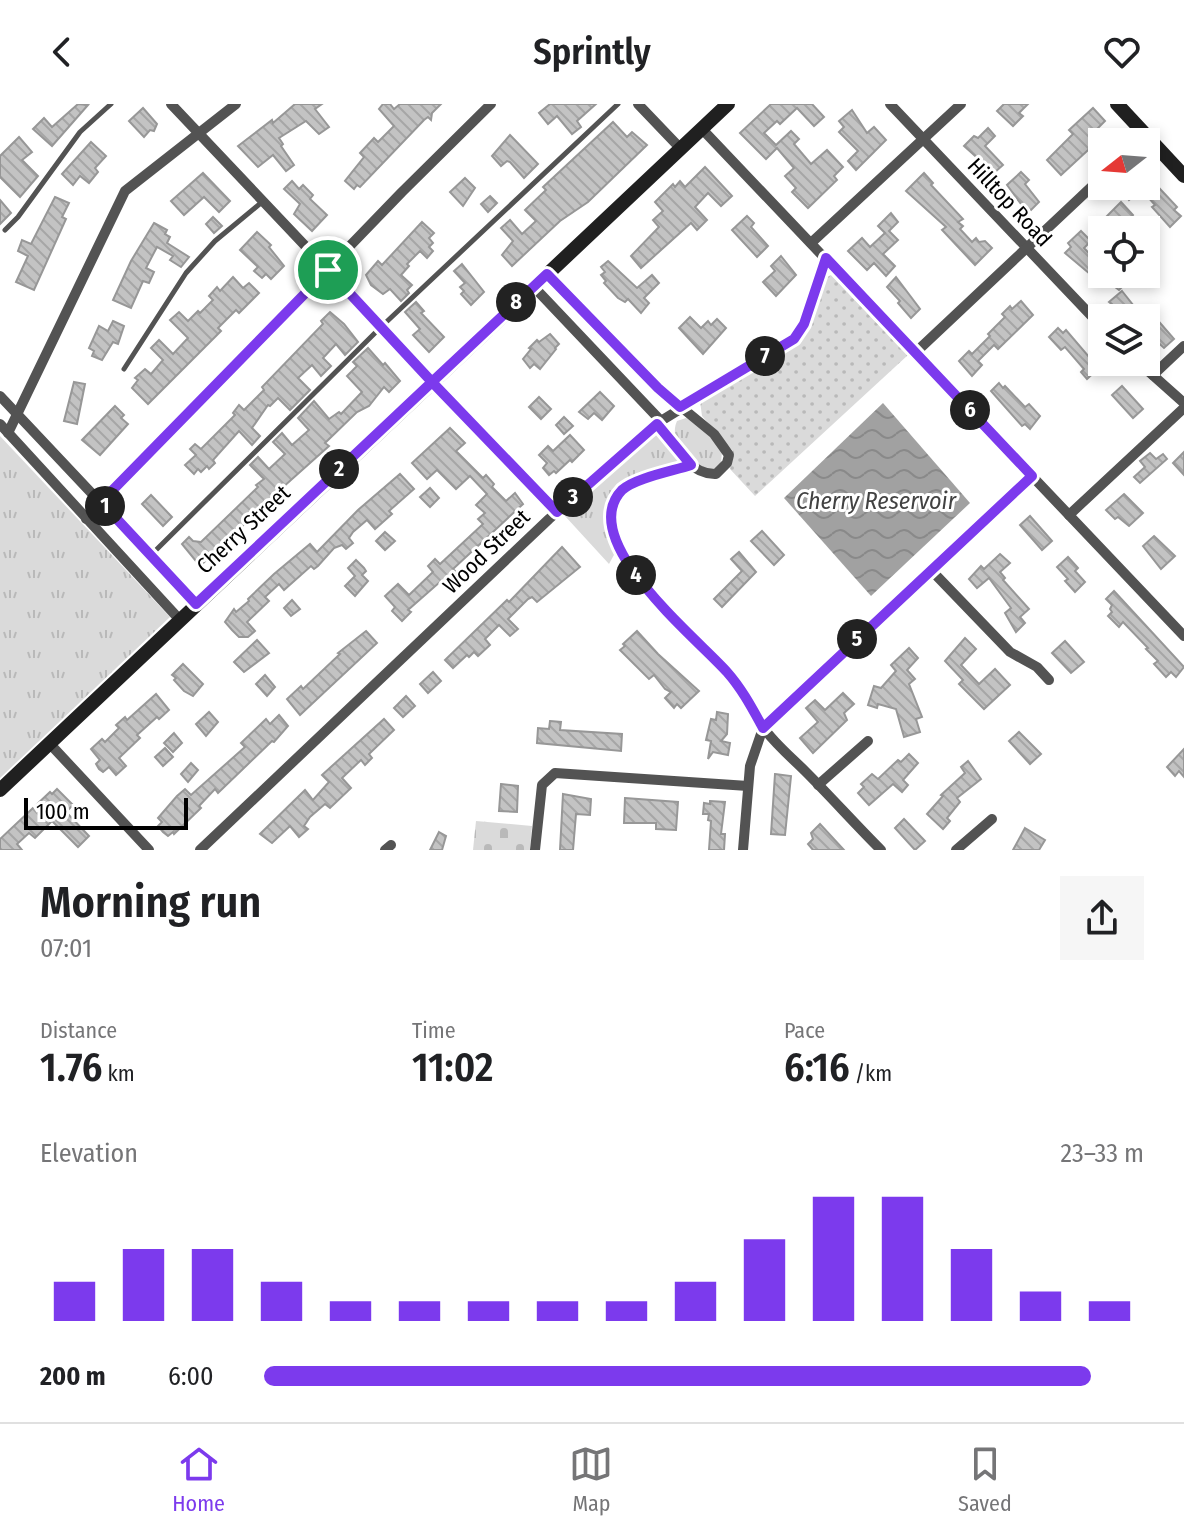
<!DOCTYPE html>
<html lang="en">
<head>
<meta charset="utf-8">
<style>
  :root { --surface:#fff; --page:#f6f6f6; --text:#202124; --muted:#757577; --line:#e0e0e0; --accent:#7c3aed }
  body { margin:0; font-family:"Fira Sans Condensed",sans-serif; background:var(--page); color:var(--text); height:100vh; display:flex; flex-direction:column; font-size:30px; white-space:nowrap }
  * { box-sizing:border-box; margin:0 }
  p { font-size:26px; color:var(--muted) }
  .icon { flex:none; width:44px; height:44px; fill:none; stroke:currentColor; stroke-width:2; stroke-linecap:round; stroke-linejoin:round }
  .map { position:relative; height:746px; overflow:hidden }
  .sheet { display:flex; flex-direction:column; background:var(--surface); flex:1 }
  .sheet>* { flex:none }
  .needle { width:52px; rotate:253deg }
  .tools { position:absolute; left:1088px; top:24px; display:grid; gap:16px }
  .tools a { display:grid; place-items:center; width:72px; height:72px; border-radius:0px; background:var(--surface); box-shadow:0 4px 12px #0003; font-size:40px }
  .scale { position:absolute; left:24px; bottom:20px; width:164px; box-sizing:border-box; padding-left:8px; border:4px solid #000; border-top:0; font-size:22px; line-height:28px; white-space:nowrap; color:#000; -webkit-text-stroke:6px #fff; paint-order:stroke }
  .pin { position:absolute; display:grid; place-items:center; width:68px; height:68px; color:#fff; margin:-34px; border:4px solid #fff; border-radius:50%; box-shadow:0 2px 8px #0007 }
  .km { position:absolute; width:40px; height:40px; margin:-20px; border-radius:50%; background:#222; color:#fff; font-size:22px; line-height:40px; text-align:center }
  .round { display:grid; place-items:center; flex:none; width:84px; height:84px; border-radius:0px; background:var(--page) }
  .headline { display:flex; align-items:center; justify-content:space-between; height:136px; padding:0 40px }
  h1 { font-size:44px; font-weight:600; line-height:60px }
  .metrics { display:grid; grid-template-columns:repeat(3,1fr); gap:12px; height:136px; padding:8px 40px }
  .metrics div { display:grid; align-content:center }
  .metrics b { font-size:40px; font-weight:600 }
  .metrics small { font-size:22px; font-weight:400 }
  .metrics p { font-size:22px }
  .chart { height:224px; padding:16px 40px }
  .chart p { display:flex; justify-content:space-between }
  .chart svg { width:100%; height:144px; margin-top:8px; stroke:var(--accent); stroke-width:6 }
  ul { padding:0 40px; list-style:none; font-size:26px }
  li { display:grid; grid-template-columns:128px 96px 1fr; align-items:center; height:60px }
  li i { height:20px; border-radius:10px; background:var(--accent) }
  header { display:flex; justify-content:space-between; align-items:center; height:104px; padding:0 40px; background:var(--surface); font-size:36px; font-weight:600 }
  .tabs { display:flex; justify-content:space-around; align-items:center; height:112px; border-top:2px solid var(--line); background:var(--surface); font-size:22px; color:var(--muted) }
  .tabs a { display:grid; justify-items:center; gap:4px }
  .tabs .on { color:var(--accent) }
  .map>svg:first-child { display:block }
  .grass { fill:url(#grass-tufts) }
  .cemetery { fill:url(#cemetery-stones) }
  .park { fill:url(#park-dots) }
  .water { fill:url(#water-waves) }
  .building { fill:url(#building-back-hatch); stroke:#979797; stroke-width:2 }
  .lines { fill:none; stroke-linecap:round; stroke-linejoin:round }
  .lane { stroke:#535353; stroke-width:5 }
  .street { stroke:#535353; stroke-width:10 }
  .secondary { stroke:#202020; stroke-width:14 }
  .route-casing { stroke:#fff; stroke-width:16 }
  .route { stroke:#7c3aed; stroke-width:10 }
  .labels { text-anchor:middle; stroke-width:6; stroke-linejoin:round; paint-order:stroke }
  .street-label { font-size:22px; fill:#000; stroke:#fff }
  .water-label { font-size:24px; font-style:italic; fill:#424242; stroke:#fff }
</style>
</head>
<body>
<header><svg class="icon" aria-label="back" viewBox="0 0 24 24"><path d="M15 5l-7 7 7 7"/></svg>Sprintly<svg class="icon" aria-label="heart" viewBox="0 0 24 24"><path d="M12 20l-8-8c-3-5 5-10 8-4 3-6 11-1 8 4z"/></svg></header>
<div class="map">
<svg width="1184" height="746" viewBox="0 0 1184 746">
  <defs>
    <pattern id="grass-tufts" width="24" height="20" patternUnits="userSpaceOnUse" patternTransform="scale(2)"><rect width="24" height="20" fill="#dadada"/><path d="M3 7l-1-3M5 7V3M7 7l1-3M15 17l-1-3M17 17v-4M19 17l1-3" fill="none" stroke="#b9b9b9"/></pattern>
    <pattern id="cemetery-stones" width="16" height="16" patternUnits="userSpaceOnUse" patternTransform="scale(2)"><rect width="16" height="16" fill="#dadada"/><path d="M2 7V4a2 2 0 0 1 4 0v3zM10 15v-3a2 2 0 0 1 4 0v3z" fill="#b9b9b9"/></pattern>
    <pattern id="park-dots" width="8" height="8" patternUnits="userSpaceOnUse" patternTransform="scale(2)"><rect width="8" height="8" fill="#dadada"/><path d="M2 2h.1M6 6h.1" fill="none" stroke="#b9b9b9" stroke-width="1.8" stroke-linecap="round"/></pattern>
    <pattern id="water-waves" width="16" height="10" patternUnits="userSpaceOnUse" patternTransform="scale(2)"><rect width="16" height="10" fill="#a1a1a1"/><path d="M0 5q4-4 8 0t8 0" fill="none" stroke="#898989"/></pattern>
    <pattern id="building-back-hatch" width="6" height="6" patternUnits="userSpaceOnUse" patternTransform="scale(2)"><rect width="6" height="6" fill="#c3c3c3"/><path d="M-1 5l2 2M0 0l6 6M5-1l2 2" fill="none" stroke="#a6a6a6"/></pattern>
  </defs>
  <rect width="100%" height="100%" fill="#fff"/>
  <g class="grass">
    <path d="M686,314L699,320L722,347L721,360L713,366C693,363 667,338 677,317Z"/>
    <path d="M651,331H657L678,355V360C666,368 654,366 641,370C604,382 597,418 615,449L609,460L565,412Z"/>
    <polygon points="0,332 170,513 0,674"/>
  </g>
  <polygon class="cemetery" points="476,717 532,722 530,746 473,746"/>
  <path class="park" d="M831,171L908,251L755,392L730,365L733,347L702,312L700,297L790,245C813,225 815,202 825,174Z"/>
  <polygon class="water" points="883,299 970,399 871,492 784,394"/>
  <g class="building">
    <polygon points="78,0 88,1 52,42 33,25 44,14 52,23"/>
    <polygon points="295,0 322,0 315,5 329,23 319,30 306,17 279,34 283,40 281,42 294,61 286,67 273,51 258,63 238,42 272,16 273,19"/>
    <polygon points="383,0 390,0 394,5 400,0 441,0 432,9 431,16 428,13 424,16 360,83 357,81 354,85 345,77 364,53 360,49 374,34 378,38 394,22 379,5"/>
    <polygon points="550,0 596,0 577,17 581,23 572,30 557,12 548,20 539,9"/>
    <polygon points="771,0 812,0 824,13 814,22 797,4 780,20 777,17 764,29 776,41 791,27 799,35 794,40 811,60 827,46 843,63 834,72 837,76 808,104 792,88 796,84 785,72 794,64 777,44 766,55 740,29"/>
    <polygon points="1004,0 1028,0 1019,9 1023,12 1013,22 997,7"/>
    <polygon points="143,4 157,20 154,27 150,26 144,33 129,17"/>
    <polygon points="1093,4 1105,17 1093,29 1099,36 1061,71 1047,56 1073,30 1069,26"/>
    <polygon points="852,6 867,29 874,23 886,36 856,66 848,57 858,47 839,28 844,23 839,17"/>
    <polygon points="613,18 627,33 632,28 647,41 588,98 560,117 512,162 502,151 513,137 501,124 510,116 522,130 536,117 525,106 546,86 543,83"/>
    <polygon points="988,24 995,32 985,42 1003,61 994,69 964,42 974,32 978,34"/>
    <polygon points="510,31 538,60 524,74 510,58 507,57 501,62 492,52"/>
    <polygon points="19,33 32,48 22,56 38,72 20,93 0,73 0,52"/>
    <polygon points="91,38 106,52 95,64 98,68 89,79 80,72 73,81 62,70"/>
    <polygon points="705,63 732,92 721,102 708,89 695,103 707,116 697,126 691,119 641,164 631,152 659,123 653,116 663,107 655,98 673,80 675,83 680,77 685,83"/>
    <polygon points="1021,68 1029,76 1025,80 1039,98 1031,106 1021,100 1007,81"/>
    <polygon points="203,69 230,97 219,108 204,93 184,111 171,97"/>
    <polygon points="924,69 933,79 931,81 963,115 958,118 963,122 960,125 972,138 976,134 979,138 985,137 992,144 975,161 942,126 946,123 906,87"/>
    <polygon points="1146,70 1177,103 1174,106 1181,112 1170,123 1152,103 1155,101 1141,85 1129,96 1123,88 1130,82 1146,82"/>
    <polygon points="465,74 475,84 463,102 450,88"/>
    <polygon points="292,77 299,85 303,81 313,91 310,95 327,111 312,127 294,110 300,100 284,85"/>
    <polygon points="490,92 497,99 488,108 481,100"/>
    <polygon points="55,93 69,99 62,113 66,115 34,186 16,178 28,152 18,147 22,136 31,140"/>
    <polygon points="0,96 11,109 0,120"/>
    <polygon points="1121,98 1133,111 1121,126 1112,126 1103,116"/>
    <polygon points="891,109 898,118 889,127 898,136 883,150 895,162 886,172 874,159 867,166 848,147 862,134 870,143 885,129 878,122"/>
    <polygon points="747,112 754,119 751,123 768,142 757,153 732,126"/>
    <polygon points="213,113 222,122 214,129 206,120"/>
    <polygon points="422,118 434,129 429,134 433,139 429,143 433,147 427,154 420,147 407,160 409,162 401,171 412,181 407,186 409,189 401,197 390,185 383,190 371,181 366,171 378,157 382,161"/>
    <polygon points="154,119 167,126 165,130 170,133 167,139 189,153 181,163 170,156 173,152 157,143 146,164 154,168 149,179 143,177 131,204 113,196 131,157"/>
    <polygon points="1081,127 1091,137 1084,144 1102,163 1102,170 1135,170 1119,186 1107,177 1103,181 1065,149 1071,143 1068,139"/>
    <polygon points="257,128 271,141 269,143 284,162 271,175 266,170 262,174 254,167 258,163 240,146"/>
    <polygon points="781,152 796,171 776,192 763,178 775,167 771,162"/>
    <polygon points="608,157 637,184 652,171 659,179 644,194 649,199 641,209 628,195 625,198 618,194 604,179 606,177 601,171 605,168 601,163"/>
    <polygon points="462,160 484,188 471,201 461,190 464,187 460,183 465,179 454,167"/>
    <polygon points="233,173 243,184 249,179 259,189 239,209 236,206 218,224 221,227 148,300 132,284 138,276 135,274 145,265 151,270 163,256 151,244 159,236 173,250 188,234 170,216 179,208 188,217 198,207 200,209 213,196 209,192 217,183 220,187"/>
    <polygon points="896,173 920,205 911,214 898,199 900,197 887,183"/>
    <polygon points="1122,187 1137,206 1129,214 1109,198"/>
    <polygon points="1021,197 1033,211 998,245 994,241 978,257 982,261 972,272 959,257 969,247 972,250 990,232 988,230 1005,213 1002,210 1010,202 1012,205"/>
    <polygon points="416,198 424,207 421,209 444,233 429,248 413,231 420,225 405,208"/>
    <polygon points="330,208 344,220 358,238 345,251 336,240 323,254 331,262 321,272 312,261 298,274 310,286 290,306 278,294 270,302 268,301 252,324 260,332 252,341 239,327 213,356 215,359 209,365 207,362 201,368 198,365 194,370 185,361 196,351 190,345 195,340 201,345 235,311 233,309 239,301 244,306 264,286 262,283 323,220 321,217"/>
    <polygon points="1154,212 1174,235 1164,244 1152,233 1146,237 1146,219"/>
    <polygon points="690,213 701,224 708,217 711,221 717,215 726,224 703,250 679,224"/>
    <polygon points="113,217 124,222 118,240 113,238 102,256 92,252 94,247 89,244 99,222 108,227"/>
    <polygon points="1058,224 1063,229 1066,226 1089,253 1096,249 1102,257 1102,261 1087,275 1081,268 1084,265 1065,243 1061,246 1049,233"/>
    <polygon points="550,230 559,240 555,244 556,245 540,265 534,260 530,264 523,255 531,245 529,244 537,236 539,238"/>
    <polygon points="368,244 383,261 385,259 400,277 389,288 384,283 369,302 357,308 325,339 329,342 282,384 285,387 273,398 271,395 200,462 182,440 189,433 193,437 201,438 258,383 256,381 264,375 250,361 258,353 269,365 285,350 273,338 282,329 292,341 309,326 298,314 314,297 329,315 339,308 341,310 362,288 347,272 357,262 353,258"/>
    <polygon points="74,278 85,280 77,320 64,317"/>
    <polygon points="999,279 1003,284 1005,282 1025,303 1029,300 1040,312 1030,325 1025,320 1022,322 991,287"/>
    <polygon points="1122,282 1143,305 1133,314 1112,291"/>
    <polygon points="600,288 614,302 602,316 594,309 588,315 579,308"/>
    <polygon points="539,293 551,305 541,315 529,303"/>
    <polygon points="115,302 124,311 121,314 128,320 100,351 82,336"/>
    <polygon points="564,313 573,322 564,330 556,321"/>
    <polygon points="450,324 465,339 456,347 483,374 486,371 494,380 492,383 506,397 515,389 523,400 453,465 456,468 444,480 441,477 408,506 411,508 402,517 392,507 395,503 385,492 398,480 409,491 433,468 428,462 435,455 440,460 483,420 478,415 485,409 476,401 487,390 470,372 456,385 437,366 427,375 412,359"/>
    <polygon points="570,331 584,346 572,358 570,356 556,369 554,367 549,371 543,364 547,359 539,351 548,342 553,347"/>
    <polygon points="1184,348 1184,371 1173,359"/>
    <polygon points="1150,349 1156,355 1163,350 1167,355 1140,379 1134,373 1145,363 1140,357"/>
    <polygon points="400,370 414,385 389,407 392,410 375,425 367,416 353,428 349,434 353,439 346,445 342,441 334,444 318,462 314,465 311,462 284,486 279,480 265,493 269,497 247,518 255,527 248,533 239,533 232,526 225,518 234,505 236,508 249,497 248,495 274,470 310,440 317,448 358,406"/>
    <polygon points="430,384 439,394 430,403 420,393"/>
    <polygon points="1124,390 1143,409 1129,422 1118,413 1115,415 1106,406"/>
    <polygon points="151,391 172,413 163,422 142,400"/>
    <polygon points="1030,412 1052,437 1042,446 1020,421"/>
    <polygon points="762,427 784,451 774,461 751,437"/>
    <polygon points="385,428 395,437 385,446 376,437"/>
    <polygon points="1154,432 1175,452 1161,465 1143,442"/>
    <polygon points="562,443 580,463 537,498 532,493 528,495 508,515 518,525 510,532 499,521 485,535 490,541 478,552 474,548 469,553 467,551 453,564 445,556 507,496 509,498"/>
    <polygon points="739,448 756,468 722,503 714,495 742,467 731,455"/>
    <polygon points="1000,450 1010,459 1000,468 1005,474 1003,476 1029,505 1020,513 1025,519 1016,528 1005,509 1011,504 989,474 977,484 969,475 981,462 984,465"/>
    <polygon points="1068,453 1078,464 1075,467 1085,478 1075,488 1065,477 1068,475 1057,463"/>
    <polygon points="356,456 364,464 366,467 362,471 368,477 355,492 345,482 355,472 348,464"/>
    <polygon points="1114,487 1184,563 1176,573 1171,568 1166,573 1154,560 1158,557 1146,545 1148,544 1123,518 1119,523 1108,512 1112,508 1110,505 1112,501 1106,495"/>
    <polygon points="292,496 300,505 291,512 284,504"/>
    <polygon points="366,527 377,539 300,611 287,595 301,582 303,585 340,550 338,549"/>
    <polygon points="637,527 658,550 699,587 681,604 677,600 674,604 665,594 671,588 665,585 654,571 649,575 620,546 625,542 623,540"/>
    <polygon points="965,534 976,545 961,561 979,580 995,565 1010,581 984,605 959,580 963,576 945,557"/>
    <polygon points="257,536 269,549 244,568 234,558"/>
    <polygon points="1065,537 1084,558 1071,569 1052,549"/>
    <polygon points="909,544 918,554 907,566 915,575 909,580 922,613 916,615 920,628 904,633 896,605 878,600 877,604 868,601 874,582 881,584 896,567 891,561"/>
    <polygon points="183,560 203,580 193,592 184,587 174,576 176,574 172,571"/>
    <polygon points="433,568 441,577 428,589 420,580"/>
    <polygon points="265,571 275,583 267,592 256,580"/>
    <polygon points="843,589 854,600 844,609 847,616 813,649 800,634 818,618 806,604 815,596 825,606"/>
    <polygon points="156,590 169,606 159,615 157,613 137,631 140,634 119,654 126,662 116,671 109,663 103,668 99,665 96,660 100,656 91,645 102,635 105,638 119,624 116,621 125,613 127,616"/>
    <polygon points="406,592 415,602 403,613 394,604"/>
    <polygon points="209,608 218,618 206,632 196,620"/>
    <polygon points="717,608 728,610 727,630 721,637 730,639 728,651 713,648 708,655 711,637 706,636 711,615 716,616"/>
    <polygon points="279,611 288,622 274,638 272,637 218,689 215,685 199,702 201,704 174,730 173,728 168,732 163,728 158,722 162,718 158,714 177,692 185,685 191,691 245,643 241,639 266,615 270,620"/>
    <polygon points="384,615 394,626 369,650 372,654 365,661 361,656 342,674 351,684 330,704 325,700 310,713 304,722 308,725 299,733 290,722 272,739 260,730 305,686 313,696 329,678 322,671"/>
    <polygon points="550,617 561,618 560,626 622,630 621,647 537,639 538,624 549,625"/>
    <polygon points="1019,628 1041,650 1030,660 1009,637"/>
    <polygon points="174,629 182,639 173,648 164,639"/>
    <polygon points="165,644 173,653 163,662 155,653"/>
    <polygon points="1184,645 1184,673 1179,667 1175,672 1167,663"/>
    <polygon points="909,650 918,659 903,676 908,681 902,688 893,680 869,701 858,689 864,683 861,680 872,670 878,675 898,656 901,658"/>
    <polygon points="968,657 981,675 957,694 960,698 947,714 950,717 943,725 927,710 943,692 941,691 965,669 961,663"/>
    <polygon points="191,659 198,666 188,678 181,670"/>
    <polygon points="775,670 791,672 785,731 771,730"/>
    <polygon points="501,680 518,682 517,708 499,707"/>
    <polygon points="57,685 73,701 66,708 89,732 78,743 52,717 35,734 29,729 17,740 22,746 0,746 0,735 50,688 52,690"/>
    <polygon points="563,690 591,695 590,711 576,710 573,746 560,746"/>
    <polygon points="625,694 678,698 676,726 656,725 656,719 624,719"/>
    <polygon points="710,697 725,698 721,730 725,730 724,746 709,746 711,717 708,716 709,710 703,710 704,699 710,700"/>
    <polygon points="904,715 925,737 915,746 895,724"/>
    <polygon points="820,720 844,746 813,746 808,740 813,735 811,729"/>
    <polygon points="1025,724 1045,736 1039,746 1013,746"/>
    <polygon points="439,728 446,732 442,746 430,746"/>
  </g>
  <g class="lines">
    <g class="lane">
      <polyline points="5,126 18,113 80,28 111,0"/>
      <polyline points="124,265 186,169 215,137 262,98"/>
      <polyline points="151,451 381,223 618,0"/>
    </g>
    <g class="street">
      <polyline points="171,0 557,408"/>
      <polyline points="638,0 681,45"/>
      <polyline points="890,0 1102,223"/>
      <polyline points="702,25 1184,532"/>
      <polyline points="811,139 961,0"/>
      <path d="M547,170L658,284L714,330L729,351L727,359L716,370C689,371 671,339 657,320"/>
      <polyline points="533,182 661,317"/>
      <polyline points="916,248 1102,73"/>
      <polyline points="1138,258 1184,299"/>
      <polyline points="1153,271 1184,242"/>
      <polyline points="0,292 196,500"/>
      <polyline points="0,320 180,516"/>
      <polyline points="8,329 125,87 236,0"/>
      <path d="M691,361C666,370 623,373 614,402C597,456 699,534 730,572C744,588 751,607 763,623C774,639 791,653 805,667C831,693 855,720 881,746"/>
      <polyline points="1069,411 1184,304"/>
      <polyline points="86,415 402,88 491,0"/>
      <polyline points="931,466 1010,548 1037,563 1049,576"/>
      <polyline points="50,640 149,746"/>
      <polyline points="818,681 868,637"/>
      <polyline points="200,746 549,415 656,320 794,235 804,220 826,154"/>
      <polyline points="385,746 391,741"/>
      <polyline points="535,746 542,681 555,669 748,682"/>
      <polyline points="743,746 750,662 763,624 1032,372"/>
      <polyline points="956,746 992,715"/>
    </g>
    <g class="secondary">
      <polyline points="1117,0 1184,72"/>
      <polyline points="0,686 728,0"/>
    </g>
  </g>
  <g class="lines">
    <g class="route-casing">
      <path id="route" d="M328,166L101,398L196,500L432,278L557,408L657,320L691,361C673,367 635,374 622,386C574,436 698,535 727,568C742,585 752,604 763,624L1032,372L826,154L804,220L794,235L680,303L658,284L547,170L432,278L328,166"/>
    </g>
    <use href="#route" class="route"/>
  </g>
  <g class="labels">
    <g class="street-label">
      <text transform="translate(1010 98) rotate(47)" y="8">Hilltop Road</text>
      <text transform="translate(243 425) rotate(-43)" y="8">Cherry Street</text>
      <text transform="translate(486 447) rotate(-44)" y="8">Wood Street</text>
    </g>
    <g class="water-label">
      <text x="876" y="405">Cherry Reservoir</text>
    </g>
  </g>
</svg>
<div class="tools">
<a><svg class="needle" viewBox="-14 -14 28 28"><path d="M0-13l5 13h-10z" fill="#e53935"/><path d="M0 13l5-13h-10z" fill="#757577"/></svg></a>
<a><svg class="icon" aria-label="locate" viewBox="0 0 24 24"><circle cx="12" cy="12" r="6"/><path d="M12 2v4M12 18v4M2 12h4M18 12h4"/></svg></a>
<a><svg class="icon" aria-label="layers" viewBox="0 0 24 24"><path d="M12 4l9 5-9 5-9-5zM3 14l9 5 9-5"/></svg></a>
</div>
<div class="scale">100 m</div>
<div class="pin" style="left:328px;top:166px;background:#1e9e55"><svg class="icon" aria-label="arrive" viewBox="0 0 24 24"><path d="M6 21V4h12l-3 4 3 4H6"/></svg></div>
<b class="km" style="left:105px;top:402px">1</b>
<b class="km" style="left:339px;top:365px">2</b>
<b class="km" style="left:573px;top:393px">3</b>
<b class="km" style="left:636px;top:471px">4</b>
<b class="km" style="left:857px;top:535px">5</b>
<b class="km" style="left:970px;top:306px">6</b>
<b class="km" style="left:765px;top:252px">7</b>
<b class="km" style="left:516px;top:198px">8</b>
</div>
<section class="sheet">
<div class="headline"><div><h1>Morning run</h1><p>07:01</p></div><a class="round"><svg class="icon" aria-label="share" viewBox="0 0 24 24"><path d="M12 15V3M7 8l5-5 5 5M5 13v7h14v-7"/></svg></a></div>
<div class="metrics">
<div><p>Distance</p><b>1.76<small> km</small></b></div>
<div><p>Time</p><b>11:02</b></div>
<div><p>Pace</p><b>6:16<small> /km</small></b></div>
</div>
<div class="chart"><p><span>Elevation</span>23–33 m</p>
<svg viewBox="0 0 160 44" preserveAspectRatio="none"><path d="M5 44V32M15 44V22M25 44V22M35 44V32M45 44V38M55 44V38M65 44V38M75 44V38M85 44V38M95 44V32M105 44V19M115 44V6M125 44V6M135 44V22M145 44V35M155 44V38"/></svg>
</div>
<ul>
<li><b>200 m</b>6:00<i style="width:94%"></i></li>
</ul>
</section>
<nav class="tabs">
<a class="on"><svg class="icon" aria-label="home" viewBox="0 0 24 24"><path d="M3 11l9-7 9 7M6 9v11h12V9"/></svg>Home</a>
<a><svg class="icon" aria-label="map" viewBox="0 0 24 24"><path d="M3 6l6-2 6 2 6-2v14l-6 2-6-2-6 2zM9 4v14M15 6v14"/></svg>Map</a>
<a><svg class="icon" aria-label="saved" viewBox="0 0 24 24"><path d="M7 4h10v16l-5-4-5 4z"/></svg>Saved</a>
</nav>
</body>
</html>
